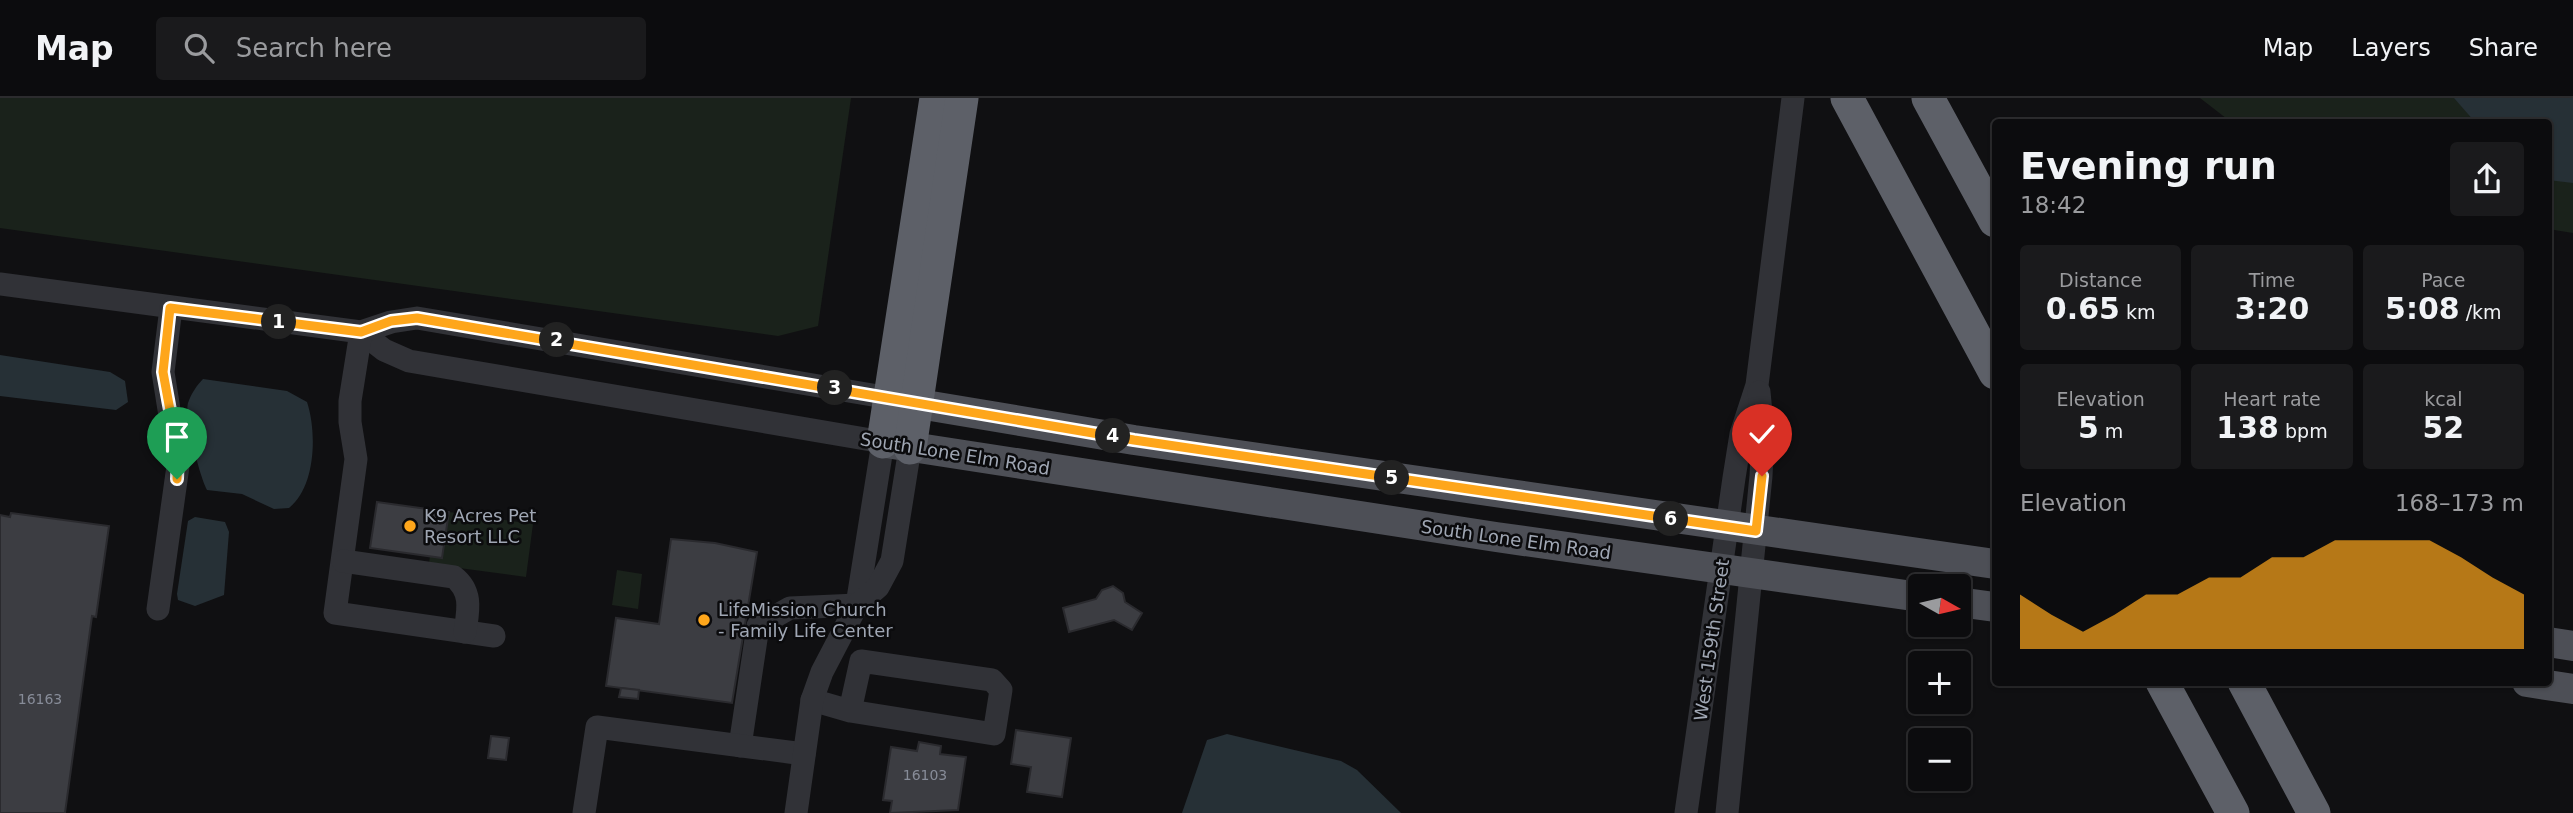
<!DOCTYPE html>
<html lang="en">
<head>
<meta charset="utf-8">
<style>
  :root { --surface:#0c0c0e; --page:#1a1a1c; --text:#f1f3f6; --muted:#9a9b9e; --line:#2c2c2e; --accent:#fea61b }
  body { margin:0; font-family:"DejaVu Sans",sans-serif; background:var(--page); color:var(--text); height:100vh; display:flex; flex-direction:column; font-size:26px; white-space:nowrap }
  * { box-sizing:border-box; margin:0 }
  p { font-size:23px; color:var(--muted) }
  .icon { flex:none; width:38px; height:38px; fill:none; stroke:currentColor; stroke-width:2; stroke-linecap:round; stroke-linejoin:round }
  .map { position:relative; flex:1; overflow:hidden }
  .details { position:absolute; left:1992px; top:21px; width:560px; height:567px; display:flex; flex-direction:column; background:var(--surface); border-radius:7px; box-shadow:0 2px 5px #0004,0 0 0 2px var(--line) }
  .details>* { flex:none }
  .needle { width:46px; rotate:98deg }
  .controls { position:absolute; left:1908px; top:476px; display:grid; gap:14px }
  .controls a { display:grid; place-items:center; width:63px; height:63px; border-radius:7px; background:var(--surface); box-shadow:0 2px 5px #0004,0 0 0 2px var(--line); font-size:35px }
  .pin { position:absolute; display:grid; place-items:center; width:60px; height:60px; color:#fff; margin:-72px -30px; border-radius:50% 50% 50% 0; rotate:-45deg; box-shadow:0 0 7px #0007 }
  .pin .icon { rotate:45deg }
  .km { position:absolute; width:35px; height:35px; margin:-18px; border-radius:50%; background:#222; color:#fff; font-size:19px; line-height:35px; text-align:center }
  .round { display:grid; place-items:center; flex:none; width:74px; height:74px; border-radius:7px; background:var(--page) }
  .summary { display:flex; align-items:center; justify-content:space-between; height:119px; padding:0 28px }
  h1 { font-size:38px; font-weight:700; line-height:52px }
  .figures { display:grid; grid-template-columns:repeat(3,1fr); gap:10px; height:119px; padding:7px 28px }
  .figures div { display:grid; align-content:center; border-radius:7px; background:var(--page); text-align:center }
  .figures b { font-size:30px; font-weight:700 }
  .figures small { font-size:19px; font-weight:400 }
  .figures p { font-size:19px }
  .chart { height:196px; padding:14px 28px }
  .chart p { display:flex; justify-content:space-between }
  .chart svg { width:100%; height:126px; margin-top:7px; fill:var(--accent); opacity:.7 }
  header { display:flex; align-items:center; gap:42px; box-sizing:border-box; height:98px; padding:0 35px; background:var(--surface); border-bottom:2px solid var(--line) }
  header strong { font-size:33px }
  nav { display:flex; gap:38px; margin-inline-start:auto; font-size:24px }
  .search { width:490px; height:63px; background:var(--page); display:flex; align-items:center; gap:18px; box-sizing:border-box; padding:0 24px; border-radius:7px; color:var(--muted); font-size:26px }
  .map>svg:first-child { display:block }
  .green { fill:#1a221b }
  .water { fill:#263036 }
  .building { fill:#3c3d42; stroke:#2a2a2e; stroke-width:2 }
  .lines { fill:none; stroke-linecap:round; stroke-linejoin:round }
  .minor { stroke:#313237; stroke-width:23 }
  .major { stroke:#4d4f56; stroke-width:30 }
  .highway { stroke:#5d6068; stroke-width:33 }
  .route-casing { stroke:#fff; stroke-width:14 }
  .route { stroke:#fea61b; stroke-width:9 }
  .poi-dot { fill:#fea61b; stroke:#0b0b0d; stroke-width:2.5 }
  .labels { text-anchor:middle; stroke-width:5; stroke-linejoin:round; paint-order:stroke }
  .number-label { font-size:14px; fill:#878c98 }
  .street-label { font-size:18px; fill:#a0a7b4; stroke:#0b0b0d }
  .poi-label { font-size:18px; fill:#a0a7b4; stroke:#0b0b0d; text-anchor:start }
</style>
</head>
<body>
<header>
<strong>Map</strong>
<div class="search"><svg class="icon" aria-label="search" viewBox="0 0 24 24"><circle cx="10" cy="10" r="6"/><path d="M15 15l6 6"/></svg>Search here</div>
<nav><a>Map</a><a>Layers</a><a>Share</a></nav>
</header>
<div class="map">
<svg width="2573" height="715" viewBox="0 0 2573 715">
  <rect width="100%" height="100%" fill="#101012"/>
  <g class="green">
    <polygon points="0,0 851,0 818,228 778,238 0,130"/>
    <polygon points="2200,0 2573,0 2573,135 2548,131 2548,24 2231,24"/>
    <polygon points="449,414 533,426 526,479 429,466 430,458 442,460"/>
    <polygon points="617,472 642,476 638,511 612,507"/>
  </g>
  <g class="water">
    <polygon points="2454,0 2573,0 2573,85 2548,82 2548,24 2475,24"/>
    <polygon points="0,257 110,274 125,283 128,304 116,312 0,298"/>
    <path d="M203,281L287,293L307,304C317,334 316,389 289,410L274,411L242,396L207,392C200,379 184,319 188,305C191,296 197,287 203,281Z"/>
    <polygon points="195,419 225,424 229,434 224,497 195,508 178,502 177,496 188,423"/>
    <polygon points="1227,636 1341,663 1357,672 1401,715 1182,715 1207,642"/>
  </g>
  <g class="building">
    <polygon points="377,404 449,414 442,460 370,450"/>
    <polygon points="11,415 109,428 96,519 92,518 65,715 0,715 0,417 10,419"/>
    <polygon points="671,441 715,445 757,454 732,605 606,588 616,520 659,526"/>
    <polygon points="1113,488 1123,495 1125,504 1142,515 1132,532 1114,522 1069,534 1063,510 1096,501 1102,492"/>
    <polygon points="621,590 639,592 638,601 619,599"/>
    <polygon points="1016,632 1071,640 1062,699 1027,694 1031,669 1011,666"/>
    <polygon points="491,638 509,640 506,662 488,660"/>
    <polygon points="919,644 941,648 940,656 966,659 958,712 890,715 892,703 883,702 891,649 917,653"/>
  </g>
  <g class="lines">
    <g class="minor">
      <polyline points="0,186 361,234 384,252 409,263 883,344 857,507"/>
      <polyline points="361,234 391,224 417,220 902,302"/>
      <polyline points="361,234 350,303 350,324 356,361 335,515 494,538"/>
      <path d="M343,463L454,479C473,494 468,513 465,534"/>
      <polyline points="158,511 178,368 163,274 171,210"/>
      <polyline points="812,602 850,613 994,636 1001,592 992,582 861,563 850,613"/>
      <polyline points="740,648 758,528 790,510 857,507"/>
      <polyline points="584,715 597,629 804,656"/>
      <polyline points="796,715 812,602 822,574 857,507 878,489 892,463 910,350"/>
      <polyline points="1686,715 1734,380 1741,336 1757,287 1793,0"/>
      <polyline points="1727,715 1761,378 1763,335 1759,294"/>
    </g>
    <g class="major">
      <polyline points="919,306 1134,342 1995,466"/>
      <polyline points="886,345 1496,439 1920,499"/>
      <polyline points="1958,504 1995,509"/>
      <polyline points="2548,544 2573,548"/>
      <polyline points="2527,584 2573,591"/>
    </g>
    <g class="highway">
      <polyline points="1847,0 1995,275"/>
      <polyline points="1928,0 1995,123"/>
      <polyline points="883,344 936,0"/>
      <polyline points="910,350 962,0"/>
      <polyline points="2162,584 2233,715"/>
      <polyline points="2244,584 2314,715"/>
    </g>
  </g>
  <g class="lines">
    <g class="route-casing">
      <polyline id="route" points="177,381 178,356 163,274 170,210 361,234 391,223 417,220 1134,342 1756,433 1762,378"/>
    </g>
    <use href="#route" class="route"/>
  </g>
  <g class="poi-dot">
    <circle cx="410" cy="428" r="7"/>
    <circle cx="704" cy="522" r="7"/>
  </g>
  <g class="labels">
    <g class="number-label">
      <text x="40" y="606">16163</text>
      <text x="925" y="682">16103</text>
    </g>
    <g class="street-label">
      <text transform="translate(955 356) rotate(9)" y="6">South Lone Elm Road</text>
      <text transform="translate(1516 442) rotate(8)" y="6">South Lone Elm Road</text>
      <text transform="translate(1712 542) rotate(-82)" y="6">West 159th Street</text>
    </g>
    <g class="poi-label">
      <text x="424" y="424">K9 Acres Pet<tspan x="424" dy="21">Resort LLC</tspan></text>
      <text x="718" y="518">LifeMission Church<tspan x="718" dy="21">- Family Life Center</tspan></text>
    </g>
  </g>
</svg>
<div class="controls">
<a><svg class="needle" viewBox="-14 -14 28 28"><path d="M0-13l5 13h-10z" fill="#e53935"/><path d="M0 13l5-13h-10z" fill="#9a9b9e"/></svg></a>
<a>+</a>
<a>−</a>
</div>
<div class="pin" style="left:177px;top:381px;background:#1e9e55"><svg class="icon" aria-label="arrive" viewBox="0 0 24 24"><path d="M6 21V4h12l-3 4 3 4H6"/></svg></div>
<div class="pin" style="left:1762px;top:378px;background:#d93025"><svg class="icon" aria-label="check" viewBox="0 0 24 24"><path d="M5 12l5 5 9-10"/></svg></div>
<b class="km" style="left:279px;top:224px">1</b>
<b class="km" style="left:557px;top:242px">2</b>
<b class="km" style="left:835px;top:290px">3</b>
<b class="km" style="left:1113px;top:338px">4</b>
<b class="km" style="left:1392px;top:380px">5</b>
<b class="km" style="left:1671px;top:421px">6</b>
<section class="details">
<div class="summary"><div><h1>Evening run</h1><p>18:42</p></div><a class="round"><svg class="icon" aria-label="share" viewBox="0 0 24 24"><path d="M12 15V3M7 8l5-5 5 5M5 13v7h14v-7"/></svg></a></div>
<div class="figures">
<div><p>Distance</p><b>0.65<small> km</small></b></div>
<div><p>Time</p><b>3:20</b></div>
<div><p>Pace</p><b>5:08<small> /km</small></b></div>
</div>
<div class="figures">
<div><p>Elevation</p><b>5<small> m</small></b></div>
<div><p>Heart rate</p><b>138<small> bpm</small></b></div>
<div><p>kcal</p><b>52</b></div>
</div>
<div class="chart"><p><span>Elevation</span>168–173 m</p>
<svg viewBox="0 0 160 44" preserveAspectRatio="none"><path d="M0 44V25L10 32L20 38L30 32L40 25L50 25L60 19L70 19L80 12L90 12L100 6L110 6L120 6L130 6L140 12L150 19L160 25V44z"/></svg>
</div>
</section>
</div>
</body>
</html>
